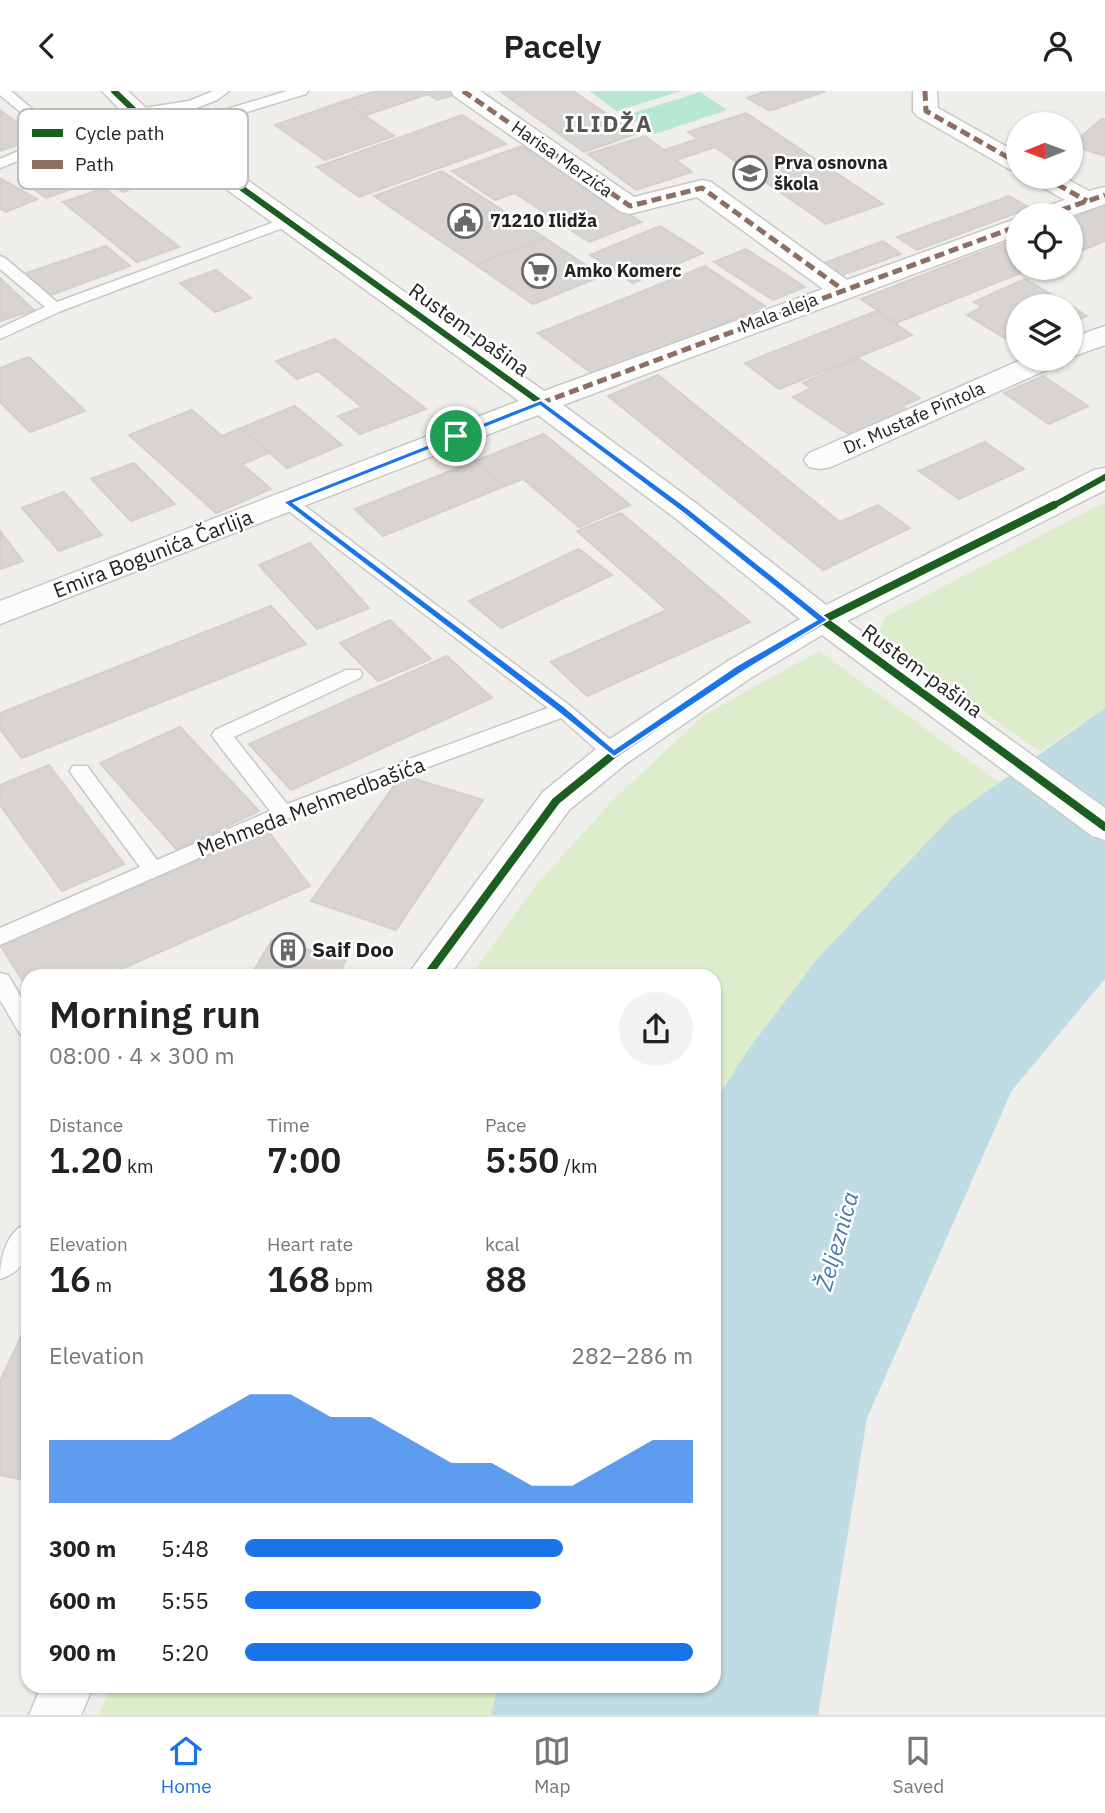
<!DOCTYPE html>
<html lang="en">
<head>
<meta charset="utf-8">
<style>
  :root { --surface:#fff; --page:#f2f2f2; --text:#222; --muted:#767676; --line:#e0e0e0; --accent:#1a73e8 }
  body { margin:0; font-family:"IBM Plex Sans",sans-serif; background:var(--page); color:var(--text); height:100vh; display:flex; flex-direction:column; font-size:26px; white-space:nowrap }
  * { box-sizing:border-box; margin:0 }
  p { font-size:23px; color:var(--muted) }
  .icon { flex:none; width:38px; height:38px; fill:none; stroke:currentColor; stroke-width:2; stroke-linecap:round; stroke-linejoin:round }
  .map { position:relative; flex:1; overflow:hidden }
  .sheet { position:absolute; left:21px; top:878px; width:700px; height:724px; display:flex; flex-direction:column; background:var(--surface); border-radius:21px; box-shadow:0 2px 5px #0004 }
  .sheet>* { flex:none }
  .needle { width:46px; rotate:269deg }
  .tools { position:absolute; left:1006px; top:21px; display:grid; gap:14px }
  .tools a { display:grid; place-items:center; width:77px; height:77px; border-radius:50%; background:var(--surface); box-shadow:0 2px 5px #0004; font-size:35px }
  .pin { position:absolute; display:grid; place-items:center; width:60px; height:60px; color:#fff; margin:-30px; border:4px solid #fff; border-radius:50%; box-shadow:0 2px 7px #0007 }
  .round { display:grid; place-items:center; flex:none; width:74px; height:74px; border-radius:37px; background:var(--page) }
  .overview { display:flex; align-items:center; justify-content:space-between; height:119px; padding:0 28px }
  h1 { font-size:38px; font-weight:600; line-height:52px }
  .figures { display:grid; grid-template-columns:repeat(3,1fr); gap:10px; height:119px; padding:7px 28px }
  .figures div { display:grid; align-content:center }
  .figures b { font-size:35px; font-weight:600 }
  .figures small { font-size:19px; font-weight:400 }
  .figures p { font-size:19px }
  .chart { height:196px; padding:14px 28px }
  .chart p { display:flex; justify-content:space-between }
  .chart svg { width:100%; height:126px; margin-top:7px; fill:var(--accent); opacity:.7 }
  ul { padding:0 28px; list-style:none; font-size:23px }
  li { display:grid; grid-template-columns:112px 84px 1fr; align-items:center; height:52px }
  li i { height:18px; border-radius:9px; background:var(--accent) }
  header { display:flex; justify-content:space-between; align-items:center; height:91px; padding:0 28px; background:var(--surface); font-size:32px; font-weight:600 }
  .menu { display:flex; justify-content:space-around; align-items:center; height:98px; border-top:2px solid var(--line); background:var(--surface); font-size:19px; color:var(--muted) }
  .menu a { display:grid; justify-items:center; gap:4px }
  .menu .active { color:var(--accent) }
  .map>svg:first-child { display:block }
  .grass { fill:#ddeccb }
  .pitch { fill:#b7e6d2 }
  .water { fill:#bfdbe3 }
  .building { fill:#d7d4d2; stroke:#d3d0cc; stroke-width:2 }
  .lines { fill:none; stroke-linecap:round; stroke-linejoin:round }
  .lane-casing { stroke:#c9c8c7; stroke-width:3 }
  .street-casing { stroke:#c9c8c7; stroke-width:3 }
  .lane { fill:#fdfcfc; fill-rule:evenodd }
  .street { fill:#fdfcfc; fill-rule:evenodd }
  .quiet { stroke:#8d6e63; stroke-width:5; stroke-dasharray:10 5; stroke-linecap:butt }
  .cycleway-far1-casing { stroke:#fff; stroke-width:10 }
  .cycleway-casing { stroke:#fff; stroke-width:12 }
  .cycleway-far1 { stroke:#1b5e20; stroke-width:6 }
  .cycleway { stroke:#1b5e20; stroke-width:8 }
  .route { fill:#1a73e8; stroke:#fff; stroke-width:2; fill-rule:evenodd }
  .labels { text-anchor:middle; stroke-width:5; stroke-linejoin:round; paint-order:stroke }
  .far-street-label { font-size:18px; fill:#222; stroke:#fff }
  .far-poi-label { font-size:18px; font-weight:bold; fill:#222; stroke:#fff; text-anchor:start }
  .street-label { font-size:21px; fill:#222; stroke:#fff }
  .poi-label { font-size:21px; font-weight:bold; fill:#222; stroke:#fff; text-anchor:start }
  .far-district-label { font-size:23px; font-weight:bold; letter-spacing:2px; fill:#555; stroke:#fff }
  .water-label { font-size:23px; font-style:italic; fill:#4a7aab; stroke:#fff }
  .key { fill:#fff; stroke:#bdbdbd; stroke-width:2 }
  .key-label { font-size:19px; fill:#222 }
</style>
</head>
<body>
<header><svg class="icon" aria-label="back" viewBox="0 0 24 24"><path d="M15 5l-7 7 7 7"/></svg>Pacely<svg class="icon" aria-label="person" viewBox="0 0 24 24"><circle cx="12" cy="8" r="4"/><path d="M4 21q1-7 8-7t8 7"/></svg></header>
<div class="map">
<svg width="1105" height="1624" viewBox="0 0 1105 1624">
  <rect width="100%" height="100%" fill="#f0eeeb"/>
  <g class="grass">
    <polygon points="1105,411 1105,617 1040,661 886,551 880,541 885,526"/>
    <polygon points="819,560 1000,692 952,725 817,868 748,959 714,1012 714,886 470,886 536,794 614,708 704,624"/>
    <polygon points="111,1596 498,1596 491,1624 99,1624"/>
  </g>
  <g class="pitch">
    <polygon points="589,0 681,0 617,20"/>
    <polygon points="700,1 727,19 655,43 627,24"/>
  </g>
  <polygon class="water" points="1105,617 1105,888 1012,999 867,1327 818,1624 491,1624 498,1596 714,1596 714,1012 748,959 817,868 952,725"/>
  <g class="building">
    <polygon points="376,0 452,0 457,3 437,9 428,3 364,25 344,10"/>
    <polygon points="500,0 536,0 511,8"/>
    <polygon points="536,0 573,0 636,43 584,61 511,8"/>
    <polygon points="766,0 826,0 770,20 747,7"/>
    <polygon points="344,10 394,45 325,69 275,34"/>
    <polygon points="0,19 38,47 0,60"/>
    <polygon points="746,22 883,113 826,133 715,56 676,69 692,81 636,99 588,63 645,45 664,59 698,48 688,41"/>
    <polygon points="462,24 506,53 359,106 317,76"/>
    <polygon points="1102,28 1105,29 1105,65 1071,54"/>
    <polygon points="522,55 641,131 589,151 515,102 495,109 452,80"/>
    <polygon points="130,80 147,91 123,101 106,90"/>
    <polygon points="442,80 545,147 476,174 374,105"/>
    <polygon points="0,87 37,108 6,121 0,118"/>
    <polygon points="57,87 72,98 46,107 32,97"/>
    <polygon points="104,97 179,156 137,171 63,111"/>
    <polygon points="1009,105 1030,117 917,159 897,146"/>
    <polygon points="1105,114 1105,150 1071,164 1071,128"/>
    <polygon points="660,135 703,162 633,192 590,164"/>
    <polygon points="545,147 602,185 533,213 476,174"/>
    <polygon points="883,150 901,163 834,187 816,175"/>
    <polygon points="1010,150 1018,155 1018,177 1033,177 896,232 861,208"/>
    <polygon points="106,155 130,175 45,206 21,184"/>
    <polygon points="746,158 805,196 773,209 714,171"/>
    <polygon points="705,175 765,215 597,286 538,242"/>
    <polygon points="216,179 251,207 215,221 180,192"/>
    <polygon points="0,187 34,219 0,230"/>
    <polygon points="1025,188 1071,215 1018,215 1018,255 967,224 982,216 974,211"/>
    <polygon points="1071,215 1087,225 1071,232"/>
    <polygon points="876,220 912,244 779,298 745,272"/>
    <polygon points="335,248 426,318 360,343 338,325 362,316 318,280 297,288 276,270"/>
    <polygon points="29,266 85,320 30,341 0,311 0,277"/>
    <polygon points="858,267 920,307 902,315 912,322 856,348 793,306 811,297 803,292"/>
    <polygon points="658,284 840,431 878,414 910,437 823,479 608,305"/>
    <polygon points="1043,285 1088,315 1049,333 1004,302"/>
    <polygon points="295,315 342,354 287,377 241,337"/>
    <polygon points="192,319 222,345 241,337 269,362 242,373 271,398 216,422 129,344"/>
    <polygon points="544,343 630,414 579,436 523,388 505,395 475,370"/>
    <polygon points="985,351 1024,378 959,408 919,380"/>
    <polygon points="475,370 505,395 383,445 355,418"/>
    <polygon points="134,372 175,413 131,430 91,388"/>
    <polygon points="64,401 102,444 59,460 22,417"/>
    <polygon points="621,422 750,531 587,605 551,571 667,519 577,440"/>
    <polygon points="0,440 23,470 0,478"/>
    <polygon points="310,452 369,517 317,538 259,474"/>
    <polygon points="579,458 612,484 501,537 469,510"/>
    <polygon points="271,515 306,553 22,667 0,638 0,622"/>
    <polygon points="390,529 431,568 378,590 340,552"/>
    <polygon points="447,565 492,607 291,699 249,653"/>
    <polygon points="180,636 259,720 177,759 100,672"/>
    <polygon points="49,674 124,773 62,800 0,714 0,694"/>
    <polygon points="402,684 483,709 396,839 311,810"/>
    <polygon points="268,740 310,795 103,886 28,886 28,898 0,854"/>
    <polygon points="272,849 346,869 337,886 250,886"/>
    <polygon points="28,1231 28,1390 0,1384 0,1290"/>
  </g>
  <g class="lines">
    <g class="lane-casing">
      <g id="lane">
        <polygon points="0,0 11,0 61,42 131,19 189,10 213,0 229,0 217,9 196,17 137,26 106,35 0,77 0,68 50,46 0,4"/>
        <polygon points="287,0 308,0 306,3 171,44 161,44 159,41 161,38"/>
        <polygon points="288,126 295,130 293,133 61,220 0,248 0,237 45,216 0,178 0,165 5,167 57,211"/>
        <polygon points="288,406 294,407 569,614 621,658 624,663 621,668 607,668 561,627 290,727 0,854 0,837 140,776 73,685 70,680 73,675 87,675 157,769 270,720 215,649 212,644 215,639 346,579 360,579 362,583 360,587 234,646 287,713 548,617 282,415 279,411"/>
        <polygon points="0,882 8,884 28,918 28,945 20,943 0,909"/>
        <path d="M28,1132C28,1159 30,1178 0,1188C0,1168 6,1140 28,1132Z"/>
      </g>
    </g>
    <g class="street-casing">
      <g id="street">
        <polygon points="102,0 128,0 146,17 544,300 823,198 697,106 630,123 621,121 454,5 451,0 480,0 634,106 702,89 711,91 847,189 1018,127 1018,144 563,314 697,413 826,514 1094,379 1105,377 1105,399 847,530 1105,717 1105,749 1092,745 822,544 752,586 627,672 569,719 448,886 406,886 543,701 601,654 728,570 800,528 675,427 538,324 0,533 0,510 519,310 128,27"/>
        <polygon points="913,0 937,0 938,17 1018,62 1018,80 1009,78 917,25 913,20"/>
        <polygon points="1031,86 1063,86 1089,100 1105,96 1105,113 1071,125 1034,124 1037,118 1065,109 1035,92"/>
        <polygon points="1105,235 1105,254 1071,266 1071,247"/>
        <polygon points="1023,268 1062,268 1057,274 831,376 820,378 809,376 804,369 809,362"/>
        <polygon points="41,1596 93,1596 81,1624 29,1624"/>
      </g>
    </g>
    <use href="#lane" class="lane"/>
    <use href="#street" class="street"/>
    <g class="quiet">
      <polyline points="463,0 630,115 702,97 842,198"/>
      <polyline points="925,0 926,20 1018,72"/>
      <polyline points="1044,86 1087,110"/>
      <polyline points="1047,124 1105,104"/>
      <polyline points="541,312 1018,135"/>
    </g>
    <g class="cycleway-far1-casing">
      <g id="cycleway-far1">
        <polyline points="114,0 137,22 541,312 680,416"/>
        <polyline points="1051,416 1105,386"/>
      </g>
    </g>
    <g class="cycleway-casing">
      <g id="cycleway">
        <polyline points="678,414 823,529 1105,736"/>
        <polyline points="426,886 556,710 614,663 740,578 823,529 1054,414"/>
      </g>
    </g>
    <use href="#cycleway-far1" class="cycleway-far1"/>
    <use href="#cycleway" class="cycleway"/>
  </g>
  <path class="route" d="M541,309L689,418L828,529L744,580L614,666L558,621L283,411ZM540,315L683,422L816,529L736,575L614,658L565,616L294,412Z"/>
  <defs>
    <g id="school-ring" transform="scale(1.75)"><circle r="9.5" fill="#fff" stroke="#6a6968" stroke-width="1.5"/><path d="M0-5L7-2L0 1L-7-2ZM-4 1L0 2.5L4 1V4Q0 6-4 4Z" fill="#6a6968"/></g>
    <g id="civic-ring" transform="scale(1.75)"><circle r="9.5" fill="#fff" stroke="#6a6968" stroke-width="1.5"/><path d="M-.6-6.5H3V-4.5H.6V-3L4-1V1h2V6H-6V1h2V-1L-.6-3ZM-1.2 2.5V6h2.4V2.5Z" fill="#6a6968"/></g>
    <g id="supermarket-ring" transform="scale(1.75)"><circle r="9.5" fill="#fff" stroke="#6a6968" stroke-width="1.5"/><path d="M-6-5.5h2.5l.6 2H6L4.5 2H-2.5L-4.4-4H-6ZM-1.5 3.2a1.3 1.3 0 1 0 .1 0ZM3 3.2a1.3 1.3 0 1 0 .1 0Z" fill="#6a6968"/></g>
    <g id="building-ring" transform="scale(1.75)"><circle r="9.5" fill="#fff" stroke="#6a6968" stroke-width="1.5"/><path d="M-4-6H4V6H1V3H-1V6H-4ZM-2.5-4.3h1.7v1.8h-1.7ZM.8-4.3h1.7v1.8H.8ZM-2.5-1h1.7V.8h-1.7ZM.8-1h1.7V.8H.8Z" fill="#6a6968"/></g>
  </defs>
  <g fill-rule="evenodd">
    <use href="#school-ring" x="750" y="82"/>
    <use href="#civic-ring" x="465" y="130"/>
    <use href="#supermarket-ring" x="539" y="180"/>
    <use href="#building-ring" x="288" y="859"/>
  </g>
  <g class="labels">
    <g class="far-street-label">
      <text transform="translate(562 68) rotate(35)" y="6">Harisa Merzića</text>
      <text transform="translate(779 222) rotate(-21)" y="6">Mala aleja</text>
      <text transform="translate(914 327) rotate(-24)" y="6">Dr. Mustafe Pintola</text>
    </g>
    <g class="far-poi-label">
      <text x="774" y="78">Prva osnovna<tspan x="774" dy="21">škola</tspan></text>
      <text x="490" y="136">71210 Ilidža</text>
      <text x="564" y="186">Amko Komerc</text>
    </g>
    <g class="street-label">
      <text transform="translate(469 239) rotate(36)" y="7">Rustem-pašina</text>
      <text transform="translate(153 463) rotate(-21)" y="7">Emira Bogunića Čarlija</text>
      <text transform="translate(922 580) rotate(36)" y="7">Rustem-pašina</text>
      <text transform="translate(311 716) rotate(-21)" y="7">Mehmeda Mehmedbašića</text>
    </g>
    <g class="poi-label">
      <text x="312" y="866">Saif Doo</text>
    </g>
    <g class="far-district-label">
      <text x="609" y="41">ILIDŽA</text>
    </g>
    <g class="water-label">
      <text transform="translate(837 1150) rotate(-74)" y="8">Željeznica</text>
    </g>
  </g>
  <rect x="18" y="18" width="230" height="80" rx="10" class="key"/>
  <rect x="32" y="38" width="31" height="8" fill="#1b5e20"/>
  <rect x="32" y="69" width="31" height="9" fill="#8d6e63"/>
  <g class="key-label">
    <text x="75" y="49">Cycle path</text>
    <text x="75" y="80">Path</text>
  </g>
</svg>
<div class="tools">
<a><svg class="needle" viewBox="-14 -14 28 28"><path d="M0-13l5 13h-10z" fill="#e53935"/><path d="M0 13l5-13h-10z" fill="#767676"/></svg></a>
<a><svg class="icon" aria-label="locate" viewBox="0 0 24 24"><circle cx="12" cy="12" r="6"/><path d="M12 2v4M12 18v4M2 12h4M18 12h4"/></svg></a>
<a><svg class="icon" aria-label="layers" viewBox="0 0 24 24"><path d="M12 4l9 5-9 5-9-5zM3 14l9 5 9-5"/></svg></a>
</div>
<div class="pin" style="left:456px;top:345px;background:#1e9e55"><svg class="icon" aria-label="arrive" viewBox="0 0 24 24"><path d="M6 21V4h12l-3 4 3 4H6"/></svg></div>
<section class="sheet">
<div class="overview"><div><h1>Morning run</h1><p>08:00 · 4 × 300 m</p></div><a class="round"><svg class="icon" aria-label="share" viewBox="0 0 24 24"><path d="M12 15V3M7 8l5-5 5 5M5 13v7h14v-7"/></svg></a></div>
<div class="figures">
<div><p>Distance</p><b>1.20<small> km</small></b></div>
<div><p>Time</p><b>7:00</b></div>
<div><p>Pace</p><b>5:50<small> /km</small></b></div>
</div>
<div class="figures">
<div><p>Elevation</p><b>16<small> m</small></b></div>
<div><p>Heart rate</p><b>168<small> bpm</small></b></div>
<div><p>kcal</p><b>88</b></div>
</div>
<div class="chart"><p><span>Elevation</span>282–286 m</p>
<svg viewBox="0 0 160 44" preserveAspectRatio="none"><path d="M0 44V22L10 22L20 22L30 22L40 14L50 6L60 6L70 14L80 14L90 22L100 30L110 30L120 38L130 38L140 30L150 22L160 22V44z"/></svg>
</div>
<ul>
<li><b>300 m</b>5:48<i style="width:71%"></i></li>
<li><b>600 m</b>5:55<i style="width:66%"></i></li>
<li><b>900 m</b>5:20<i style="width:100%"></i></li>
</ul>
</section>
</div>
<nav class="menu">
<a class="active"><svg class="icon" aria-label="home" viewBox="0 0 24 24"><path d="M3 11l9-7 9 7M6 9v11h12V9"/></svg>Home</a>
<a><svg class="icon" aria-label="map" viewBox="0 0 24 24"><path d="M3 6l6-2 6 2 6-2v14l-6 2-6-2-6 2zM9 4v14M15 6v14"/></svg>Map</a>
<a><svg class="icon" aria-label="saved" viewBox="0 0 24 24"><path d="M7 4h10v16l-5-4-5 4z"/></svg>Saved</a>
</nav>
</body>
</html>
